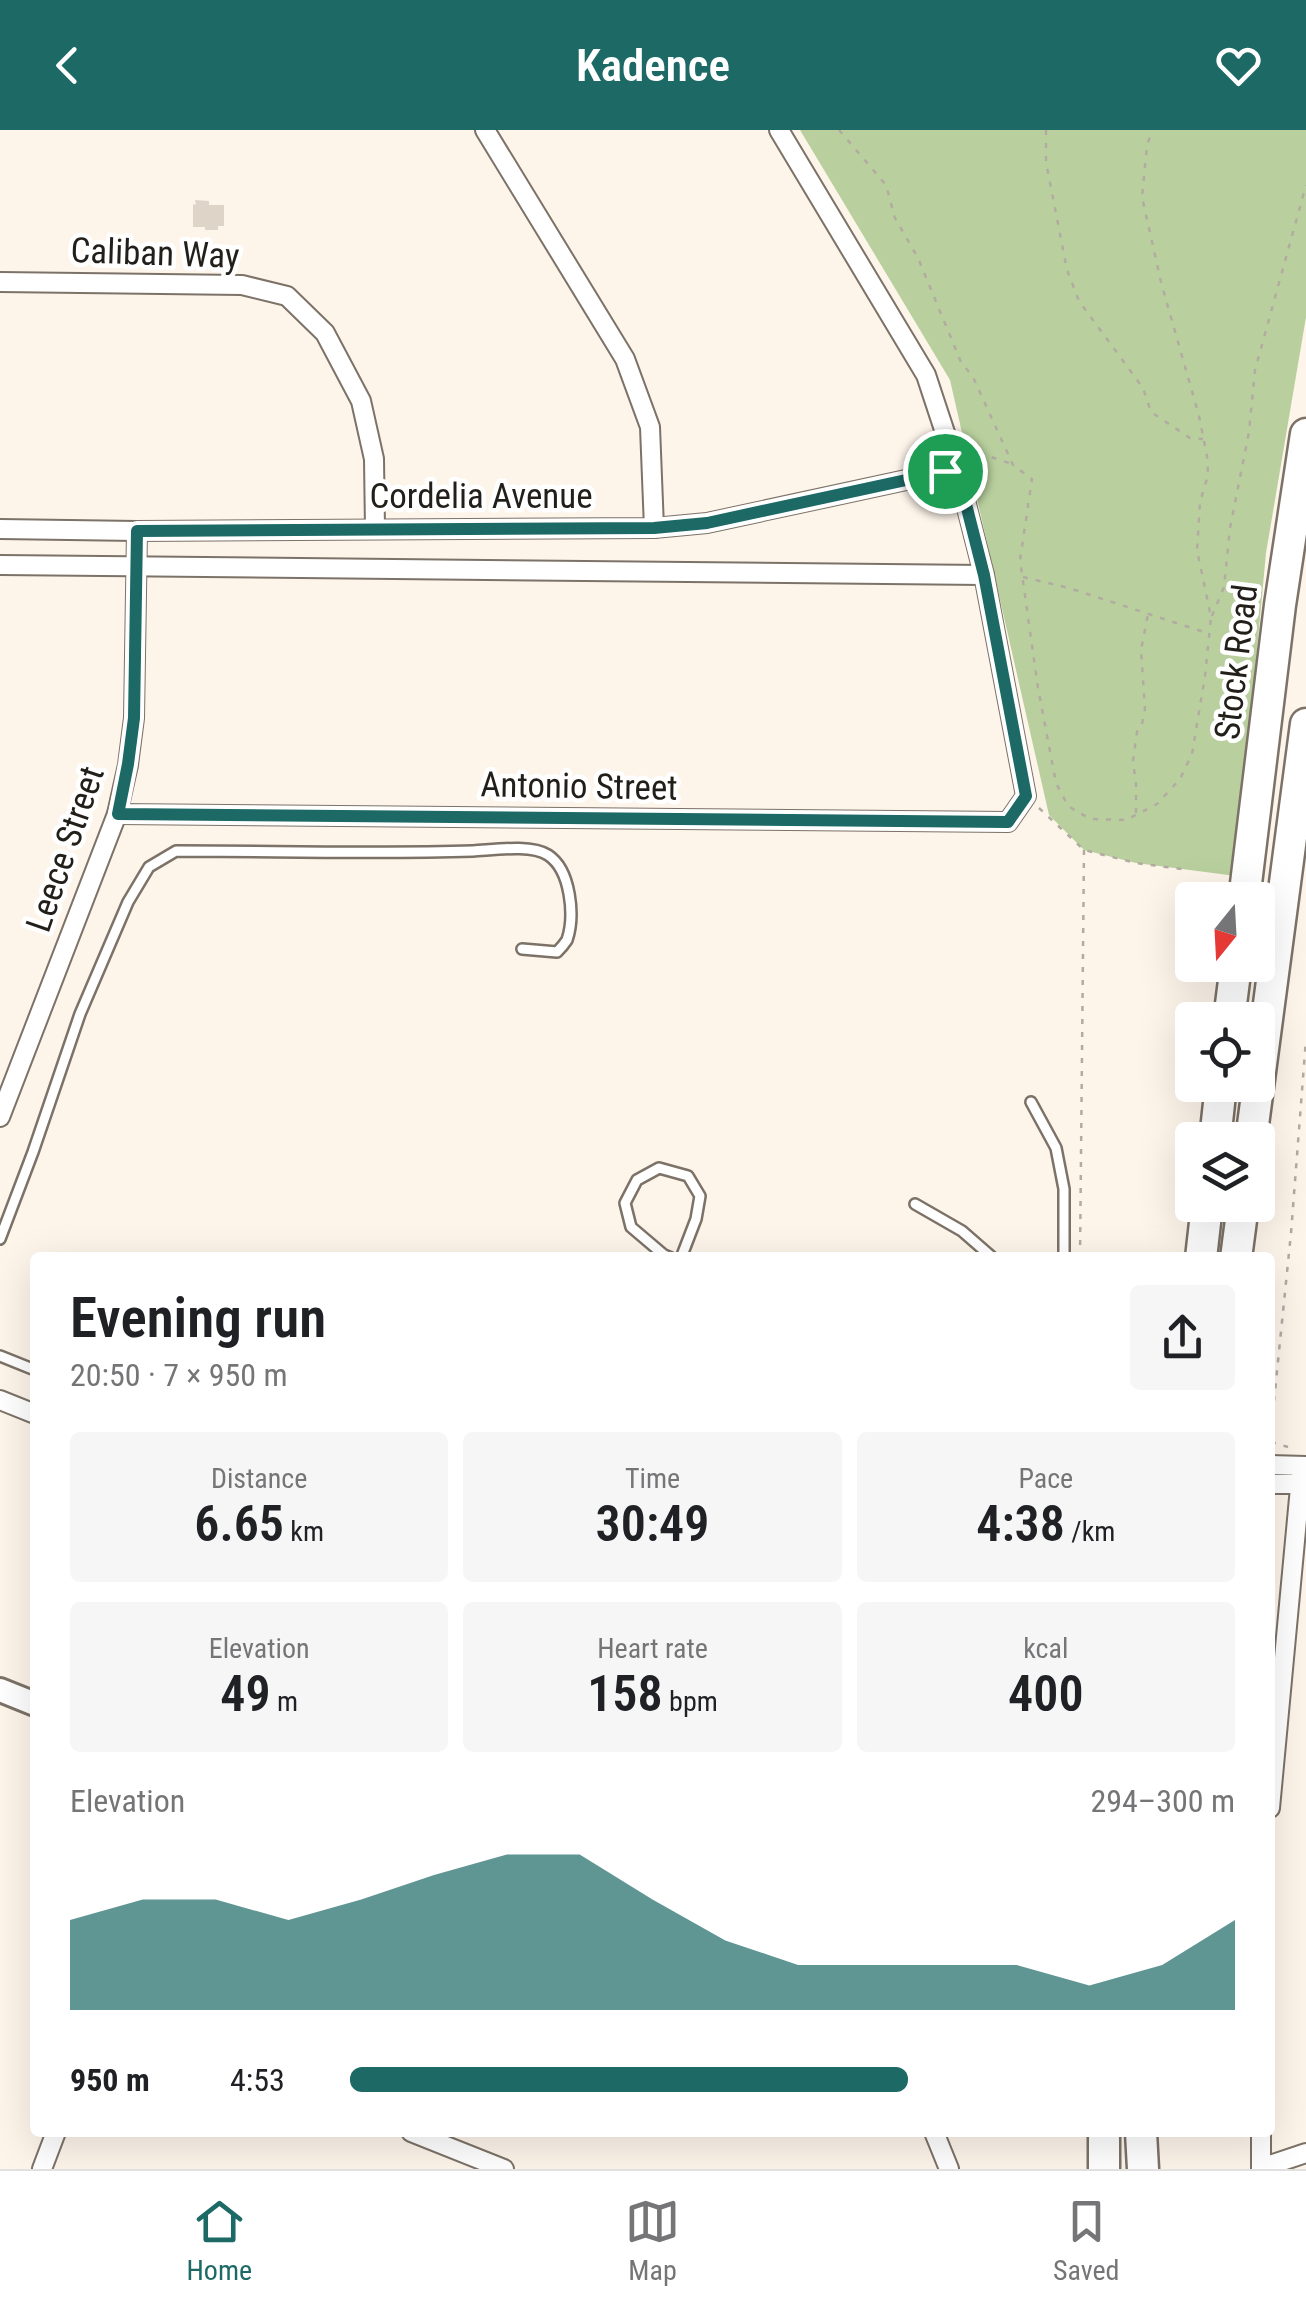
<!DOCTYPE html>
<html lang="en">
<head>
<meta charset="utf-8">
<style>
  :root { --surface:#fff; --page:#f6f6f6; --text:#202124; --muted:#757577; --line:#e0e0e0; --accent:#1c6965 }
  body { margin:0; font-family:"Roboto Condensed",sans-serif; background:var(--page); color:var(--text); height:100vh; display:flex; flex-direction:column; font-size:38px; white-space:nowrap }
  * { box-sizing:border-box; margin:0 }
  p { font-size:32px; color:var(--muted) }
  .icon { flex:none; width:55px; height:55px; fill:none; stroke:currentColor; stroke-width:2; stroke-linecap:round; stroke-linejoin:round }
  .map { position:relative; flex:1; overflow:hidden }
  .panel { position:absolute; left:30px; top:1122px; width:1245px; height:885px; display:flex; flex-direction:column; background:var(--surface); border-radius:10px; box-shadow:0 10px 40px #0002 }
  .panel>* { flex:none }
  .needle { width:65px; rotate:198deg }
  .controls { position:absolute; left:1175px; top:752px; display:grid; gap:20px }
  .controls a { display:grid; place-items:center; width:100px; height:100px; border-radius:10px; background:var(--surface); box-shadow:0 10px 40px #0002; font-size:50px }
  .pin { position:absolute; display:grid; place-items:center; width:85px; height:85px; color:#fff; margin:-42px; border:5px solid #fff; border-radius:50%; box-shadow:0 2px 10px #0007 }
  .round { display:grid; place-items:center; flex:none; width:105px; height:105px; border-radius:10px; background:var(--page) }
  .overview { display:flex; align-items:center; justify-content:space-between; height:170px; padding:0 40px }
  h1 { font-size:55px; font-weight:600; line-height:75px }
  .stats { display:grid; grid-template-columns:repeat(3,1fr); gap:15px; height:170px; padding:10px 40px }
  .stats div { display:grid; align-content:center; border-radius:10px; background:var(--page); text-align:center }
  .stats b { font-size:50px; font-weight:600 }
  .stats small { font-size:28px; font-weight:400 }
  .stats p { font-size:28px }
  .chart { height:280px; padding:20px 40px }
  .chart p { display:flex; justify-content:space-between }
  .chart svg { width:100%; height:180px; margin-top:10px; fill:var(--accent); opacity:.7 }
  ul { padding:0 40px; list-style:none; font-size:32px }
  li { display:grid; grid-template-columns:160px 120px 1fr; align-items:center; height:75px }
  li i { height:25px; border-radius:12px; background:var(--accent) }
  header { display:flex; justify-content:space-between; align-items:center; height:130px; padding:0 40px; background:var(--accent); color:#fff; font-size:45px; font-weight:600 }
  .tabs { display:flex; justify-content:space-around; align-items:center; height:140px; border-top:2px solid var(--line); background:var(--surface); font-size:28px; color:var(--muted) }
  .tabs a { display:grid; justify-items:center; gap:5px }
  .tabs .active { color:var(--accent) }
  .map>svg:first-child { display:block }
  .green { fill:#b9d09e }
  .building { fill:#dfd4c8 }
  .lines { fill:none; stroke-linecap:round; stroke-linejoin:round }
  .service-casing { stroke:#7c7267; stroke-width:14 }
  .minor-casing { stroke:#7c7267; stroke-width:22 }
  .tertiary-casing { stroke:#7c7267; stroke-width:28 }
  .trunk-casing { stroke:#7c7267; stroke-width:35 }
  .path { stroke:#b2aba2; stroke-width:2.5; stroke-dasharray:5 8; stroke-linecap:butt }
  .service { stroke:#fff; stroke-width:9 }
  .minor { stroke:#fff; stroke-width:18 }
  .tertiary { stroke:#fff; stroke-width:22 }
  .trunk { stroke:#fff; stroke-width:30 }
  .route-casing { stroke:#fff; stroke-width:20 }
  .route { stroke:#1c6965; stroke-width:12 }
  .labels { text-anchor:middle; stroke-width:9; stroke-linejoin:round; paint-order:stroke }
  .street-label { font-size:35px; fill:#221e19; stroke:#fff }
</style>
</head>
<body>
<header><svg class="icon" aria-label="back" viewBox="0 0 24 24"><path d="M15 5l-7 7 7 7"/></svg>Kadence<svg class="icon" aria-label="heart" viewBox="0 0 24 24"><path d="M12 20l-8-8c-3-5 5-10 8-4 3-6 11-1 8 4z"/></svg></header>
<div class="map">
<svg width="1306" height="2039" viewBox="0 0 1306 2039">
  <rect width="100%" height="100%" fill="#fdf4ea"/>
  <polygon class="green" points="800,0 1306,0 1306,187 1266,423 1236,746 1136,733 1084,720 1049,685 950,250"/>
  <polygon class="building" points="195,70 209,71 209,75 224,75 224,96 218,96 218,100 205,100 205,97 193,97 193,74 196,75"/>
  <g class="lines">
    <g class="service-casing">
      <g id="service">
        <polyline points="1031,972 1056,1018 1064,1059 1064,1128"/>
        <polyline points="915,1074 962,1101 993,1128"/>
        <path d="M0,1109L33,1022L80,884L128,772L149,737L176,721C275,721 374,724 473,721C493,720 531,714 548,725C571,740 575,786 567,810C565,813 560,819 557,822L522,819"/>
        <polyline points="671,1128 664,1125 631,1097 625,1073 637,1050 659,1038 688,1046 700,1066 696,1089 681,1128"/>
        <polyline points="0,1226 35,1240"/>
      </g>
    </g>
    <g class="minor-casing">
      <g id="minor">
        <polyline points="485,0 625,229 650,297 654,398"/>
        <polyline points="0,152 242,155 287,166 325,203 361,271 374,329 375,399"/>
        <polyline points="0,399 137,401 654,398 707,393 957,339"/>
        <polyline points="0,435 984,445"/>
        <polyline points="117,684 1008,692 1026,666 984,445 957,339 926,245 779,0"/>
        <polyline points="0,987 117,684 128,635 134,588 137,401"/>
        <polyline points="0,1270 35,1284"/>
        <polyline points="1270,1335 1306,1336"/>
        <polyline points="1270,1354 1306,1354"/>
        <polyline points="1270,1678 1302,1336"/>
        <polyline points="411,2002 504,2039"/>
        <polyline points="934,2002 949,2039"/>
        <polyline points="1261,2038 1306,2023"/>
        <polyline points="42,2039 56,2002"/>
        <polyline points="1261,2039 1261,2002"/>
      </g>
    </g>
    <g class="tertiary-casing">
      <polyline id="tertiary" points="0,1560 35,1574"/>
    </g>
    <g class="trunk-casing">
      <g id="trunk">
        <polyline points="1244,770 1280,475 1306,304"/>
        <polyline points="1229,890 1236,835"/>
        <polyline points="1215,1010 1221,955"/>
        <polyline points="1251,1010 1306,594"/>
        <polyline points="1201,1128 1207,1075"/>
        <polyline points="1236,1128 1243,1075"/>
        <polyline points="1104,2002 1104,2039"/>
        <polyline points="1141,2002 1143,2039"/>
      </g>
    </g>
    <g class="path">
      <polyline points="839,0 886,55 895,88 918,128 961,232 973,247 1013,335 1032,349 1020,430 1038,558 1056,653 1068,676 1090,689 1126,690 1157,674 1180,649 1192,624 1205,546 1211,487 1197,420 1200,372 1208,345 1207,326 1199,286 1161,152 1142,67 1147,16 1152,0"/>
      <polyline points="1046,0 1046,32 1067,140 1079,171 1143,258 1151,282 1190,308 1203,309"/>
      <polyline points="967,319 1012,334"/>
      <polyline points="1023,447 1069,458 1207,503"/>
      <polyline points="1212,486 1224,457 1230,398 1249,302 1255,240 1306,55"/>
      <polyline points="1039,678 1084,720 1136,733 1189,740"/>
      <polyline points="1136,683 1136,654 1133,631 1137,602 1142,594 1145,579 1141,520 1148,484"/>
      <polyline points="1080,1128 1084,720"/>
      <polyline points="1270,1310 1291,1103 1306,909"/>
      <polyline points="1271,1312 1288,1317"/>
    </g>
    <use href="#service" class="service"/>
    <use href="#minor" class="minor"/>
    <use href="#tertiary" class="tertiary"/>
    <use href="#trunk" class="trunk"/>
  </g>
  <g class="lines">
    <g class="route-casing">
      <polygon id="route" points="957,339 984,445 1026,666 1008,692 118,684 128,634 134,588 137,401 654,398 707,393"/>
    </g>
    <use href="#route" class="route"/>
  </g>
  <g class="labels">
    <g class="street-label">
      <text transform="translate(155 123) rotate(2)" y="12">Caliban Way</text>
      <text x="481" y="378">Cordelia Avenue</text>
      <text transform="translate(1236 532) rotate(-83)" y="12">Stock Road</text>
      <text transform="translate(579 656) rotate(1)" y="12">Antonio Street</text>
      <text transform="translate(65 719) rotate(-71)" y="12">Leece Street</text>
    </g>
  </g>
</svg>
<div class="controls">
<a><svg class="needle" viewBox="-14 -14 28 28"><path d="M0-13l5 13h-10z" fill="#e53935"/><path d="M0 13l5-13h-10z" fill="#757577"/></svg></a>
<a><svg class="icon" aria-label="locate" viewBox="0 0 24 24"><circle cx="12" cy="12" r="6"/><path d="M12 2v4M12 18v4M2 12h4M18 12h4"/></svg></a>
<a><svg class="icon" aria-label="layers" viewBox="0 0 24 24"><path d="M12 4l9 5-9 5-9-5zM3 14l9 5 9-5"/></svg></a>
</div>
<div class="pin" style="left:945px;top:341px;background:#1e9e55"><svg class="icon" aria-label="arrive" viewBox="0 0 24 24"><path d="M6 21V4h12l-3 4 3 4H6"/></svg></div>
<section class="panel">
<div class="overview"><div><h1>Evening run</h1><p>20:50 · 7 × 950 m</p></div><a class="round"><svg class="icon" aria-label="share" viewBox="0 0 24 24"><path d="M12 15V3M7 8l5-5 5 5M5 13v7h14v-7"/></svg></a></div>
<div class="stats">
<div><p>Distance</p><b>6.65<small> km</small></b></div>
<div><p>Time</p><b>30:49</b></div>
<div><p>Pace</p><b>4:38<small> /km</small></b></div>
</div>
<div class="stats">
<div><p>Elevation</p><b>49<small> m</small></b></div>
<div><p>Heart rate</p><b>158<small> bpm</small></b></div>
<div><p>kcal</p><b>400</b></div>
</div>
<div class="chart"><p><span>Elevation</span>294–300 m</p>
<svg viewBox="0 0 160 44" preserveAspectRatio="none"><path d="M0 44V22L10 17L20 17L30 22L40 17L50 11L60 6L70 6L80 17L90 27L100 33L110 33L120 33L130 33L140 38L150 33L160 22V44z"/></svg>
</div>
<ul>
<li><b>950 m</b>4:53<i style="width:63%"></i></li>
</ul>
</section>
</div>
<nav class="tabs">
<a class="active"><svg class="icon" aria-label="home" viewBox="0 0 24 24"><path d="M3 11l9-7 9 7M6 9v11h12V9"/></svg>Home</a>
<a><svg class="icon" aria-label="map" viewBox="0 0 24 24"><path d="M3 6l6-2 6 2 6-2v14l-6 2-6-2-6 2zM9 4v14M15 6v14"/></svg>Map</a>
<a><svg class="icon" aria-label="saved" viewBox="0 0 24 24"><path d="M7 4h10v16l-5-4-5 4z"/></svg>Saved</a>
</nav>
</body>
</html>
